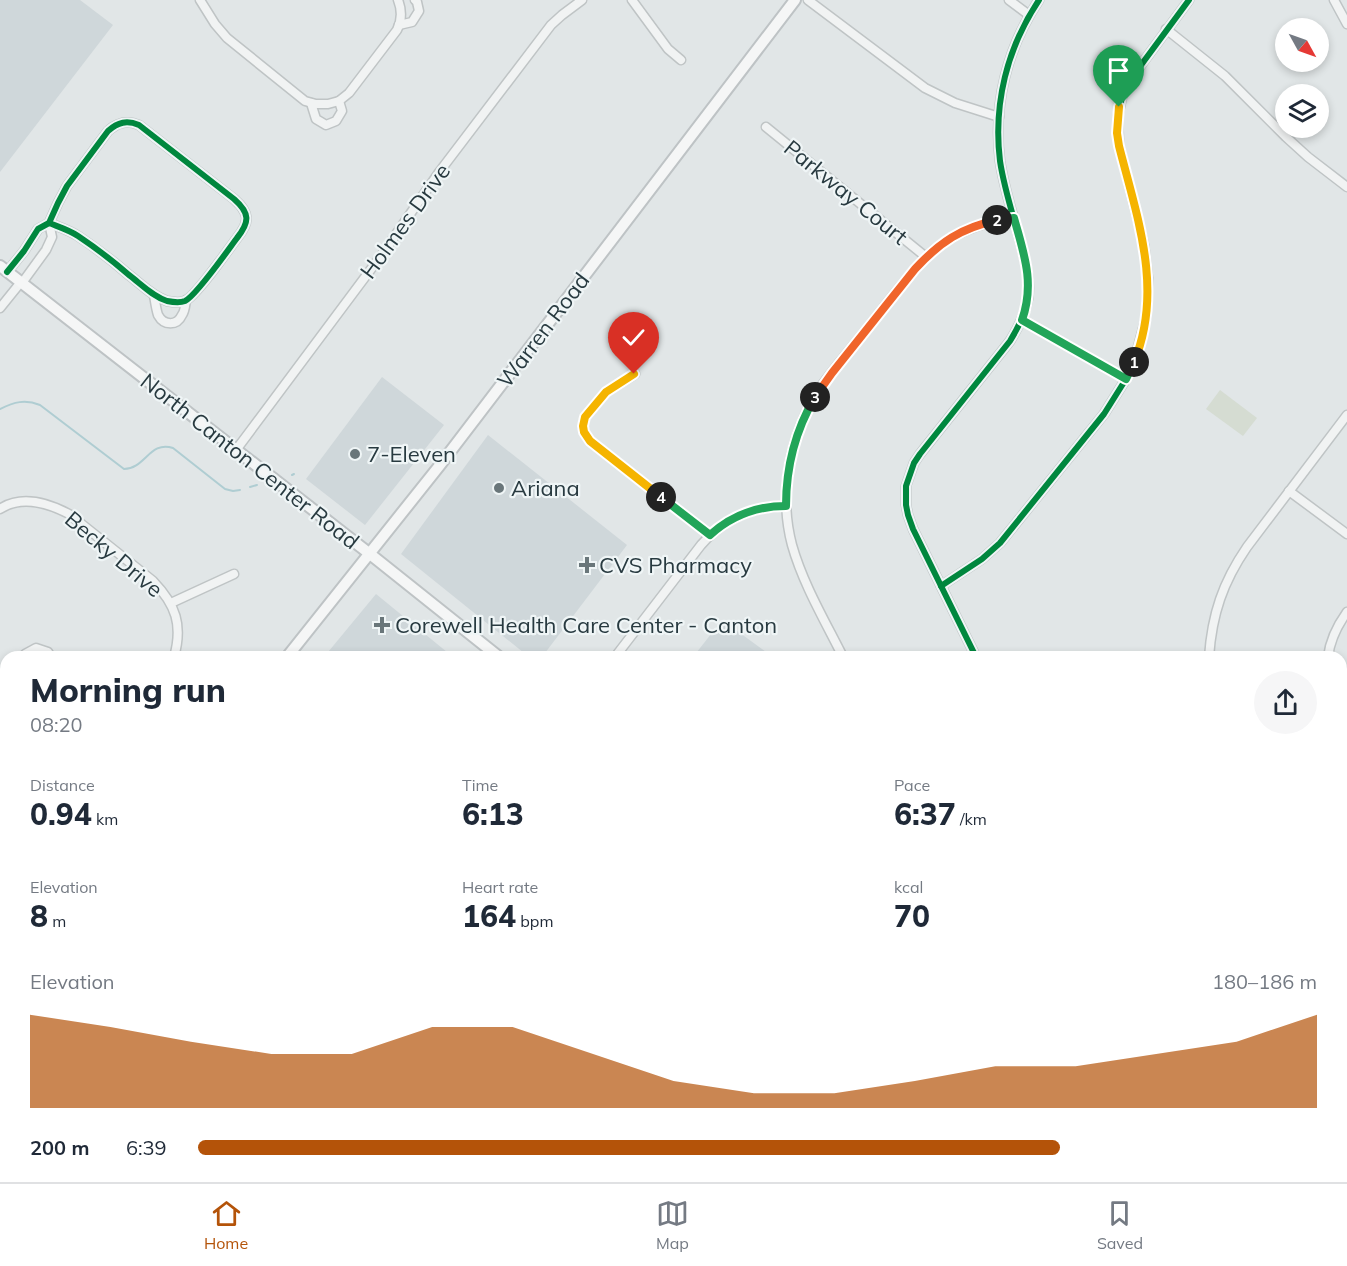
<!DOCTYPE html>
<html lang="en">
<head>
<meta charset="utf-8">
<style>
  :root { --surface:#fff; --page:#f6f6f7; --text:#1f2937; --muted:#747a83; --line:#e0e1e3; --accent:#b45309 }
  body { margin:0; font-family:Mulish,sans-serif; background:var(--page); color:var(--text); height:100vh; display:flex; flex-direction:column; font-size:22px; white-space:nowrap }
  * { box-sizing:border-box; margin:0 }
  p { font-size:20px; color:var(--muted) }
  .icon { flex:none; width:33px; height:33px; fill:none; stroke:currentColor; stroke-width:2; stroke-linecap:round; stroke-linejoin:round }
  .map { position:relative; flex:1; overflow:hidden }
  .side { position:absolute; left:0px; top:651px; width:1347px; height:531px; display:flex; flex-direction:column; background:var(--surface); border-radius:18px 18px 0 0; box-shadow:0 3px 9px #0003 }
  .side>* { flex:none }
  .needle { width:39px; rotate:130deg }
  .tools { position:absolute; left:1275px; top:18px; display:grid; gap:12px }
  .tools a { display:grid; place-items:center; width:54px; height:54px; border-radius:50%; background:var(--surface); box-shadow:0 3px 9px #0003; font-size:30px }
  .pin { position:absolute; display:grid; place-items:center; width:51px; height:51px; color:#fff; margin:-62px -26px; border-radius:50% 50% 50% 0; rotate:-45deg; box-shadow:0 0 6px #0007 }
  .pin .icon { rotate:45deg }
  .km { position:absolute; width:30px; height:30px; margin:-15px; border-radius:50%; background:#222; color:#fff; font-size:16px; line-height:30px; text-align:center }
  .round { display:grid; place-items:center; flex:none; width:63px; height:63px; border-radius:32px; background:var(--page) }
  .summary { display:flex; align-items:center; justify-content:space-between; height:102px; padding:0 30px }
  h1 { font-size:33px; font-weight:800; line-height:45px }
  .metrics { display:grid; grid-template-columns:repeat(3,1fr); gap:9px; height:102px; padding:6px 30px }
  .metrics div { display:grid; align-content:center }
  .metrics b { font-size:30px; font-weight:800 }
  .metrics small { font-size:16px; font-weight:400 }
  .metrics p { font-size:16px }
  .chart { height:168px; padding:12px 30px }
  .chart p { display:flex; justify-content:space-between }
  .chart svg { width:100%; height:108px; margin-top:6px; fill:var(--accent); opacity:.7 }
  ul { padding:0 30px; list-style:none; font-size:20px }
  li { display:grid; grid-template-columns:96px 72px 1fr; align-items:center; height:45px }
  li i { height:15px; border-radius:8px; background:var(--accent) }
  .tabs { display:flex; justify-content:space-around; align-items:center; height:84px; border-top:2px solid var(--line); background:var(--surface); font-size:16px; color:var(--muted) }
  .tabs a { display:grid; justify-items:center; gap:3px }
  .tabs .current { color:var(--accent) }
  .map>svg:first-child { display:block }
  .built { fill:#cfd7da }
  .green { fill:#d5dcd2 }
  .lines { fill:none; stroke-linecap:round; stroke-linejoin:round }
  .stream { stroke:#afcdd2; stroke-width:2 }
  .minor-casing { stroke:#bfc4c5; stroke-width:11 }
  .major-casing { stroke:#bec3c5; stroke-width:14 }
  .minor { stroke:#f1f3f3; stroke-width:8 }
  .major { stroke:#f5f6f6; stroke-width:10 }
  .cycleway-casing { stroke:#eff5f6; stroke-width:10 }
  .cycleway { stroke:#00873e; stroke-width:6 }
  .split-1-casing { stroke:#fff; stroke-width:12 }
  .split-2-casing { stroke:#fff; stroke-width:12 }
  .split-3-casing { stroke:#fff; stroke-width:12 }
  .split-4-casing { stroke:#fff; stroke-width:12 }
  .split-5-casing { stroke:#fff; stroke-width:12 }
  .split-1 { stroke:#f5b400; stroke-width:8 }
  .split-2 { stroke:#22a559; stroke-width:8 }
  .split-3 { stroke:#f0652b; stroke-width:8 }
  .split-4 { stroke:#22a559; stroke-width:8 }
  .split-5 { stroke:#f5b400; stroke-width:8 }
  .poi-dot { fill:#69767a; stroke:#eff5f6; stroke-width:2 }
  .labels { text-anchor:middle; stroke-width:4.5; stroke-linejoin:round; paint-order:stroke }
  .street-label { font-size:22px; fill:#283a40; stroke:#eff5f6 }
  .poi-label { font-size:22px; fill:#283a40; stroke:#eff5f6; text-anchor:start }
</style>
</head>
<body>
<div class="map">
<svg width="1347" height="1182" viewBox="0 0 1347 1182">
  <rect width="100%" height="100%" fill="#e1e6e7"/>
  <g class="built">
    <polygon points="0,0 80,0 113,25 0,172"/>
    <polygon points="382,377 444,425 365,525 306,479"/>
    <polygon points="488,435 627,545 542,657 529,657 401,554"/>
    <polygon points="376,594 453,657 324,657"/>
    <polygon points="722,620 773,657 693,657"/>
    <polygon points="1347,1022 1347,1182 1222,1182 1226,1176 1341,1176 1341,1029"/>
  </g>
  <g class="green">
    <polygon points="1220,390 1257,418 1243,436 1206,409"/>
    <polygon points="1347,1068 1347,1142 1341,1137 1341,1076"/>
    <polygon points="1341,1169 1347,1174 1347,1182 1260,1182 1265,1176 1341,1176"/>
    <polygon points="155,1176 278,1176 285,1182 157,1182 154,1180"/>
  </g>
  <g class="lines">
    <g class="stream">
      <path d="M0,409C14,402 25,399 40,405L124,469C145,469 150,440 173,448L225,489L233,491L240,490"/>
      <polyline points="292,475 294,474"/>
      <polyline points="250,487 257,485"/>
    </g>
    <g class="minor-casing">
      <g id="minor">
        <path d="M200,0L215,24L227,38L305,101L316,104H328L339,101L349,93L397,30C402,20 402,10 398,0"/>
        <polyline points="632,0 668,49 681,60"/>
        <polyline points="808,0 925,88 955,103 999,117"/>
        <polyline points="1009,0 1029,15"/>
        <polyline points="1334,0 1347,24"/>
        <polyline points="399,25 412,22 419,11 417,2 415,0"/>
        <polyline points="1166,29 1225,76 1286,137 1308,157 1347,187"/>
        <polyline points="311,103 316,119 326,125 336,121 342,111 339,101"/>
        <polyline points="766,127 926,257"/>
        <path d="M7,272L24,251L38,229L49,223L58,203L67,186L108,131C118,122 127,120 139,125L234,199C250,213 250,222 237,238C228,250 196,296 185,301C180,303 172,302 167,301C152,296 141,284 129,275C113,261 96,248 78,236C69,230 59,227 49,223"/>
        <polyline points="22,283 46,250 52,237 49,223"/>
        <path d="M154,295C155,301 156,309 158,315C164,326 177,326 182,315C185,311 185,306 186,300"/>
        <polyline points="0,308 21,282"/>
        <polyline points="1022,320 1126,379"/>
        <polyline points="635,374 606,392 585,417 583,426 584,432 590,441 710,535"/>
        <polyline points="236,450 383,253 440,171 551,25 562,15 582,0"/>
        <polyline points="1289,491 1347,534"/>
        <path d="M0,509C21,495 48,503 69,514L153,581C176,605 183,625 174,657"/>
        <polyline points="941,586 982,559 1000,543 1104,414 1126,379 1135,358 1146,318 1148,278 1144,245 1119,145 1118,116 1122,97 1130,80 1189,0"/>
        <polyline points="171,603 234,574"/>
        <polyline points="24,657 25,654 36,648 48,652 51,657"/>
        <path d="M615,657L701,545C724,519 752,506 786,506"/>
        <path d="M843,657C825,621 803,584 792,545C778,492 790,434 820,388C834,368 850,350 865,331C885,306 904,280 926,257C951,233 981,222 1014,218"/>
        <path d="M976,657L913,529L908,515L906,505V486L914,463L920,454L1010,341C1018,328 1025,315 1028,299C1031,279 1025,260 1020,241C1013,215 1004,188 1000,161C993,104 1007,48 1039,0"/>
        <path d="M1209,657C1212,614 1223,582 1247,547L1347,415"/>
        <path d="M1328,657C1330,640 1337,626 1347,612"/>
        <polyline points="0,690 6,685"/>
        <polyline points="1341,699 1347,706"/>
        <polyline points="0,880 6,872"/>
        <polyline points="1341,922 1347,914"/>
        <polyline points="400,1176 408,1182"/>
        <polyline points="1015,1176 1023,1182"/>
        <polyline points="1149,1176 1156,1182"/>
        <polyline points="451,1182 456,1176"/>
        <polyline points="604,1182 609,1176"/>
        <polyline points="983,1182 988,1176"/>
      </g>
    </g>
    <g class="major-casing">
      <g id="major">
        <polyline points="0,266 370,554 499,657"/>
        <polyline points="287,657 440,465 795,0"/>
        <polyline points="0,1017 6,1009"/>
        <polyline points="813,1176 814,1182"/>
      </g>
    </g>
    <use href="#minor" class="minor"/>
    <use href="#major" class="major"/>
    <g class="cycleway-casing">
      <g id="cycleway">
        <path d="M7,272L24,251L38,229L49,223L58,203L67,186L108,131C118,122 127,120 139,125L234,199C250,213 250,222 237,238C228,250 196,296 185,301C180,303 172,302 167,301C152,296 141,284 129,275C113,261 96,248 78,236C69,230 59,227 49,223"/>
        <polyline points="941,586 982,559 1000,543 1104,414 1126,379 1135,358 1146,318 1148,278 1144,245 1119,145 1118,116 1122,97 1130,80 1189,0"/>
        <path d="M976,657L913,529L908,515L906,505V486L914,463L920,454L1010,341C1018,328 1025,315 1028,299C1031,279 1025,260 1020,241C1013,215 1004,188 1000,161C993,104 1007,48 1039,0"/>
      </g>
    </g>
    <use href="#cycleway" class="cycleway"/>
  </g>
  <g class="lines">
    <g class="split-1-casing">
      <path id="split-1" d="M1119,107L1117,133L1119,146C1137,217 1164,290 1134,362"/>
    </g>
    <g class="split-2-casing">
      <path id="split-2" d="M997,220L1014,218C1024,254 1035,283 1022,320L1126,379L1134,362"/>
    </g>
    <g class="split-3-casing">
      <path id="split-3" d="M815,397L832,373L915,269C940,242 961,228 997,220"/>
    </g>
    <g class="split-4-casing">
      <path id="split-4" d="M661,497L710,535C732,515 757,506 786,506C786,467 795,431 815,397"/>
    </g>
    <g class="split-5-casing">
      <polyline id="split-5" points="634,374 606,392 585,417 583,426 584,432 590,441 661,497"/>
    </g>
    <use href="#split-1" class="split-1"/>
    <use href="#split-2" class="split-2"/>
    <use href="#split-3" class="split-3"/>
    <use href="#split-4" class="split-4"/>
    <use href="#split-5" class="split-5"/>
  </g>
  <g class="poi-dot">
    <circle cx="355" cy="454" r="6"/>
    <circle cx="499" cy="488" r="6"/>
    <path d="M584 556h6v6h6v6h-6v6h-6v-6h-6v-6h6z"/>
    <path d="M379 616h6v6h6v6h-6v6h-6v-6h-6v-6h6z"/>
  </g>
  <g class="labels">
    <g class="street-label">
      <text transform="translate(846 192) rotate(39)" y="8">Parkway Court</text>
      <text transform="translate(405 221) rotate(-54)" y="8">Holmes Drive</text>
      <text transform="translate(543 330) rotate(-53)" y="8">Warren Road</text>
      <text transform="translate(250 461) rotate(38)" y="8">North Canton Center Road</text>
      <text transform="translate(114 554) rotate(40)" y="8">Becky Drive</text>
    </g>
    <g class="poi-label">
      <text x="367" y="462">7-Eleven</text>
      <text x="511" y="496">Ariana</text>
      <text x="599" y="573">CVS Pharmacy</text>
      <text x="395" y="633">Corewell Health Care Center - Canton</text>
    </g>
  </g>
</svg>
<div class="tools">
<a><svg class="needle" viewBox="-14 -14 28 28"><path d="M0-13l5 13h-10z" fill="#e53935"/><path d="M0 13l5-13h-10z" fill="#747a83"/></svg></a>
<a><svg class="icon" aria-label="layers" viewBox="0 0 24 24"><path d="M12 4l9 5-9 5-9-5zM3 14l9 5 9-5"/></svg></a>
</div>
<div class="pin" style="left:1119px;top:107px;background:#1e9e55"><svg class="icon" aria-label="arrive" viewBox="0 0 24 24"><path d="M6 21V4h12l-3 4 3 4H6"/></svg></div>
<div class="pin" style="left:634px;top:374px;background:#d93025"><svg class="icon" aria-label="check" viewBox="0 0 24 24"><path d="M5 12l5 5 9-10"/></svg></div>
<b class="km" style="left:1134px;top:362px">1</b>
<b class="km" style="left:997px;top:220px">2</b>
<b class="km" style="left:815px;top:397px">3</b>
<b class="km" style="left:661px;top:497px">4</b>
<section class="side">
<div class="summary"><div><h1>Morning run</h1><p>08:20</p></div><a class="round"><svg class="icon" aria-label="share" viewBox="0 0 24 24"><path d="M12 15V3M7 8l5-5 5 5M5 13v7h14v-7"/></svg></a></div>
<div class="metrics">
<div><p>Distance</p><b>0.94<small> km</small></b></div>
<div><p>Time</p><b>6:13</b></div>
<div><p>Pace</p><b>6:37<small> /km</small></b></div>
</div>
<div class="metrics">
<div><p>Elevation</p><b>8<small> m</small></b></div>
<div><p>Heart rate</p><b>164<small> bpm</small></b></div>
<div><p>kcal</p><b>70</b></div>
</div>
<div class="chart"><p><span>Elevation</span>180–186 m</p>
<svg viewBox="0 0 160 44" preserveAspectRatio="none"><path d="M0 44V6L10 11L20 17L30 22L40 22L50 11L60 11L70 22L80 33L90 38L100 38L110 33L120 27L130 27L140 22L150 17L160 6V44z"/></svg>
</div>
<ul>
<li><b>200 m</b>6:39<i style="width:77%"></i></li>
</ul>
</section>
</div>
<nav class="tabs">
<a class="current"><svg class="icon" aria-label="home" viewBox="0 0 24 24"><path d="M3 11l9-7 9 7M6 9v11h12V9"/></svg>Home</a>
<a><svg class="icon" aria-label="map" viewBox="0 0 24 24"><path d="M3 6l6-2 6 2 6-2v14l-6 2-6-2-6 2zM9 4v14M15 6v14"/></svg>Map</a>
<a><svg class="icon" aria-label="saved" viewBox="0 0 24 24"><path d="M7 4h10v16l-5-4-5 4z"/></svg>Saved</a>
</nav>
</body>
</html>
